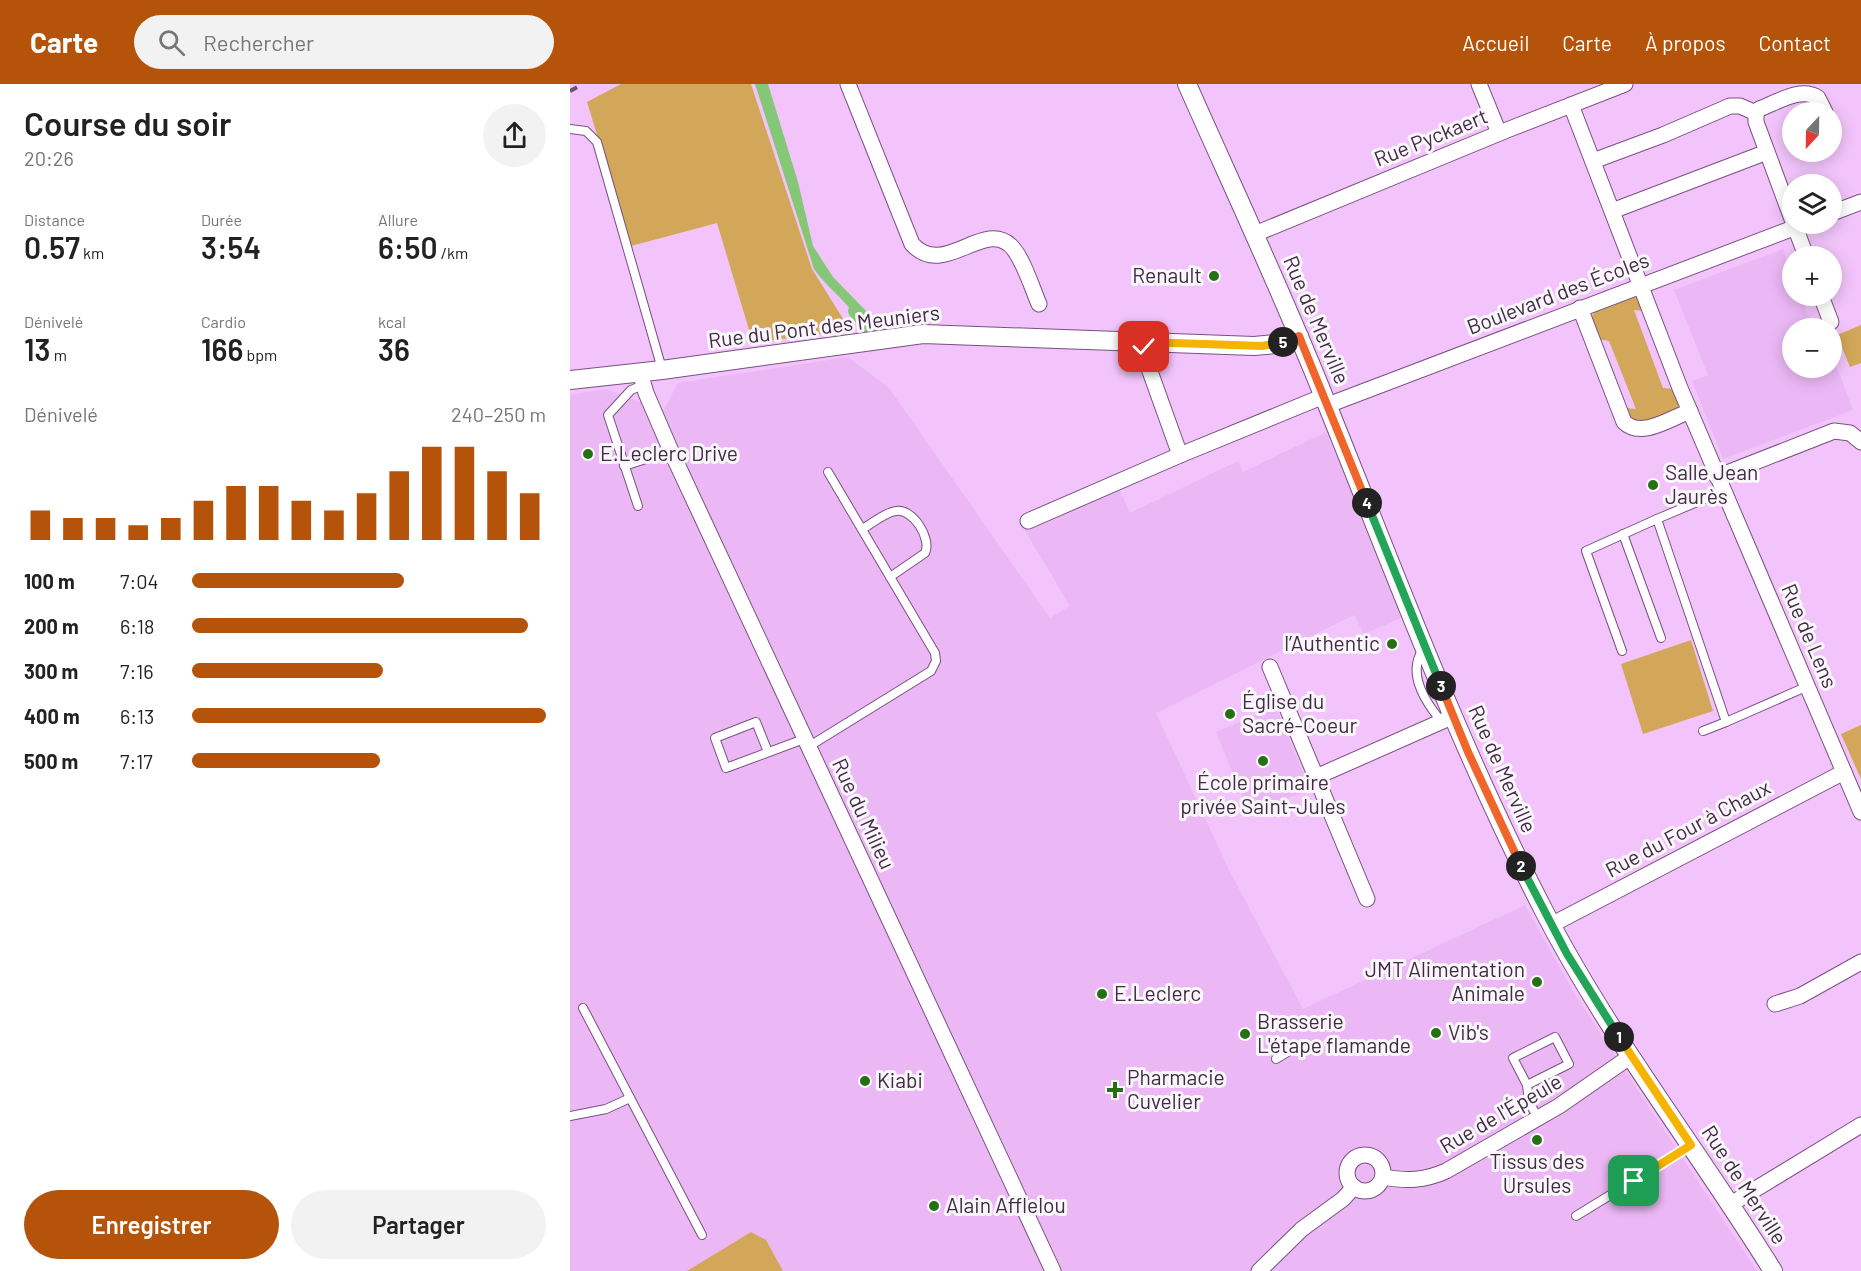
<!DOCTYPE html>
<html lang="fr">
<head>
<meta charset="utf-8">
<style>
  :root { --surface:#fff; --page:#f2f2f2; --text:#222; --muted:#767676; --accent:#b45309 }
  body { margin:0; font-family:Barlow,sans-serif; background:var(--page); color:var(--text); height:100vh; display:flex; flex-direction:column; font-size:22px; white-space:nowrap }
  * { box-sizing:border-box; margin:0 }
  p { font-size:20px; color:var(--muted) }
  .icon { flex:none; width:33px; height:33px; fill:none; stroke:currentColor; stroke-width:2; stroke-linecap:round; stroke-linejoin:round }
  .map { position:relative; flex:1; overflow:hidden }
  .drawer { display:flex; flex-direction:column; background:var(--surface); width:570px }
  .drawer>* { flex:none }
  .needle { width:39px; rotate:202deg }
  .tools { position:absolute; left:1212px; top:18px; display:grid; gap:12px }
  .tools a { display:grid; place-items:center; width:60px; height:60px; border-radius:50%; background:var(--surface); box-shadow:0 3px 15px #0003; font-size:30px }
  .pin { position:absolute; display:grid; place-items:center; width:51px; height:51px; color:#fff; margin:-26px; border-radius:12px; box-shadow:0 3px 9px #0006 }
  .km { position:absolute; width:30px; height:30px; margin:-15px; border-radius:50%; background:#222; color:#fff; font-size:16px; line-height:30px; text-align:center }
  .round { display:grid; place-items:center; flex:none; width:63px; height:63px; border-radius:32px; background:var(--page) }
  .overview { display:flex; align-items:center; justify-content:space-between; height:102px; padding:0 24px }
  h1 { font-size:33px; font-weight:600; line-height:45px }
  .metrics { display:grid; grid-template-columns:repeat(3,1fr); gap:9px; height:102px; padding:6px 24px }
  .metrics div { display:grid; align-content:center }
  .metrics b { font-size:30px; font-weight:600 }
  .metrics small { font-size:16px; font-weight:400 }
  .metrics p { font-size:16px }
  .chart { height:168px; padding:12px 24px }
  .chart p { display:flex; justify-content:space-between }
  .chart svg { width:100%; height:108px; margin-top:6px; stroke:var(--accent); stroke-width:6 }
  .action { display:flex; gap:12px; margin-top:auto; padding:12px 24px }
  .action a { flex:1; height:69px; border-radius:36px; background:var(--accent); color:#fff; font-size:24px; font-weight:600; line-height:69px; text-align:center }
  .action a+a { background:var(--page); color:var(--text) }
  ul { padding:0 24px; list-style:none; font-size:20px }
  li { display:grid; grid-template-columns:96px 72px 1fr; align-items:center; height:45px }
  li i { height:15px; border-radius:8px; background:var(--accent) }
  header { display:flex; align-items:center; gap:36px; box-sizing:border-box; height:84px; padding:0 30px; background:var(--accent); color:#fff }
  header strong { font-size:28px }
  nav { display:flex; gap:33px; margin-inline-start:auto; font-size:21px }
  .search { width:420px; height:54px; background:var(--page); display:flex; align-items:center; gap:15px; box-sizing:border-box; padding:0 21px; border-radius:33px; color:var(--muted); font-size:22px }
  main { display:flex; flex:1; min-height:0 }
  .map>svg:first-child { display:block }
  .built { fill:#ebb8f5 }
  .green { fill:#d2a759 }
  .water { fill:#84c777 }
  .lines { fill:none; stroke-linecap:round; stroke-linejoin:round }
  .canal { stroke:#84c777; stroke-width:14 }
  .service-casing { stroke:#795081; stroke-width:10 }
  .minor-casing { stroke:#795081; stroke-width:17 }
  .tertiary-casing { stroke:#795081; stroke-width:20 }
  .service { stroke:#fff; stroke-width:8 }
  .minor { stroke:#fff; stroke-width:15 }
  .tertiary { stroke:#fff; stroke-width:18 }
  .rail { stroke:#6d5371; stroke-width:4; stroke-dasharray:8 8; stroke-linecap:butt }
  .split-1-casing { stroke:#fff; stroke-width:12 }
  .split-2-casing { stroke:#fff; stroke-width:12 }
  .split-3-casing { stroke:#fff; stroke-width:12 }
  .split-4-casing { stroke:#fff; stroke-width:12 }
  .split-5-casing { stroke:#fff; stroke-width:12 }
  .split-6-casing { stroke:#fff; stroke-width:12 }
  .split-1 { stroke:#f5b400; stroke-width:8 }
  .split-2 { stroke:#22a559; stroke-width:8 }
  .split-3 { stroke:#f0652b; stroke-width:8 }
  .split-4 { stroke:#22a559; stroke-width:8 }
  .split-5 { stroke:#f0652b; stroke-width:8 }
  .split-6 { stroke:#f5b400; stroke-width:8 }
  .poi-dot { fill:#247013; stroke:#faf6fb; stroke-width:2 }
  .labels { text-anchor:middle; stroke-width:6; stroke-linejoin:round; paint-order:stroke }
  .street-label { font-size:21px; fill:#3f2c42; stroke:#faf6fb }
  .poi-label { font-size:21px; fill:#3f2c42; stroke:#faf6fb; text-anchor:start }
</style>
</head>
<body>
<header>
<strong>Carte</strong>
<div class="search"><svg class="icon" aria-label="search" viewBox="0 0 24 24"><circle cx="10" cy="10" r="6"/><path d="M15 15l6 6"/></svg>Rechercher</div>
<nav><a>Accueil</a><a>Carte</a><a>À propos</a><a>Contact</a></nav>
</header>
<main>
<section class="drawer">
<div class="overview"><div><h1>Course du soir</h1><p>20:26</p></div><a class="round"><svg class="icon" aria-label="share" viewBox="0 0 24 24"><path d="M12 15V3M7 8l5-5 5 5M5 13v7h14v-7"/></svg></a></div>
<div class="metrics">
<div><p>Distance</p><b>0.57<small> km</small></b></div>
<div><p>Durée</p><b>3:54</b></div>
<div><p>Allure</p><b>6:50<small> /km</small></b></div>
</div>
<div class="metrics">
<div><p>Dénivelé</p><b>13<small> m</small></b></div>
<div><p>Cardio</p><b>166<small> bpm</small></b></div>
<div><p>kcal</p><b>36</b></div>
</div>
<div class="chart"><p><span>Dénivelé</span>240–250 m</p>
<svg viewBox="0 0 160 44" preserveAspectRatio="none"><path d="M5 44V32M15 44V35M25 44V35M35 44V38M45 44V35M55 44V28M65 44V22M75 44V22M85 44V28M95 44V32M105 44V25M115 44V16M125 44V6M135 44V6M145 44V16M155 44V25"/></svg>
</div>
<ul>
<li><b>100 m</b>7:04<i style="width:60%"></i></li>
<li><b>200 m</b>6:18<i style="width:95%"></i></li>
<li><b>300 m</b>7:16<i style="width:54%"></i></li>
<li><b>400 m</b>6:13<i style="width:100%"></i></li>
<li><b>500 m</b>7:17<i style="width:53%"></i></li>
</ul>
<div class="action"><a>Enregistrer</a><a>Partager</a></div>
</section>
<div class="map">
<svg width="1291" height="1187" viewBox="0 0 1291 1187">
  <rect width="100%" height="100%" fill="#f2c4fb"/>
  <g class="built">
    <polygon points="1213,165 1222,190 1222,212 1231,212 1243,244 1222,244 1222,284 1262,284 1262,270 1283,326 1153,375 1122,297 1138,291 1104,206"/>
    <polygon points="278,273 319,304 480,534 500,522 454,445 548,402 560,429 668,377 673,388 756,348 836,532 794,550 784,531 586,629 660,788 733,925 955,821 1004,909 1187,1187 213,1187 196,1156 181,1148 117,1187 0,1187 0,311 36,305 93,327 108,299"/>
    <polygon points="706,623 740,705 680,731 646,648"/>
  </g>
  <g class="green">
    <polygon points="51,0 181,0 242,185 280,246 183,259 147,139 61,162 17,18"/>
    <path d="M1062,212L1069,215L1074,227L1064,226L1093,304L1104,305L1109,316V322C1101,331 1074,341 1062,339L1055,324L1066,325L1039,257L1028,255L1021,233L1026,226Z"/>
    <polygon points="1291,241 1291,279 1280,283 1267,251"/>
    <polygon points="1121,556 1143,627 1073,650 1051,580"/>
    <polygon points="1291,641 1291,695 1271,650"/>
    <polygon points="181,1148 196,1156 213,1187 117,1187"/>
  </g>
  <path class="water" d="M185,0H198L228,98L243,162L263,193L300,231L303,239L291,241C280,219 258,205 244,185Z"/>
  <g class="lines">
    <polyline class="canal" points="285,227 304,248"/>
    <g class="service-casing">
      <g id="service">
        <polyline points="0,45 16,47 27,58 92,285"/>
        <polyline points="54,382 101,367"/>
        <polyline points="1153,407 1087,435 1156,638 1238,602"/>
        <polyline points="68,422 38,331 61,306 73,301"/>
        <path d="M292,445C302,440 315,428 326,427C343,424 362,455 355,469L320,493"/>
        <polyline points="1053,450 1091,554"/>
        <path d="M854,564C836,588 855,618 872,638"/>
        <polyline points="1052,567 1016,467 1087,435"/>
        <polyline points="1133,647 1156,638"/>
        <polyline points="238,663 361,587 366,577 365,569 258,388"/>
        <polyline points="198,668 186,638 145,654 156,684 234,655"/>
        <polyline points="13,924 132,1151"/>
        <polyline points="706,975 726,963"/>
        <polyline points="957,1001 999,980 985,953 943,974 957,1001 959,1018 968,1034"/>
        <polyline points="0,1032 36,1025 60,1014"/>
        <polyline points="1006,1132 1120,1062"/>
      </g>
    </g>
    <g class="minor-casing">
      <g id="minor">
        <path d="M278,0L342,160C374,195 413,135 441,162C453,174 462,204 469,220"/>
        <polyline points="909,0 929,49"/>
        <polyline points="1001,21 1110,304 1291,728"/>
        <polyline points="1186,29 1186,38 1222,135"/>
        <path d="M1023,77L1093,51L1160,22H1170L1186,29L1189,25C1206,19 1231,2 1248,14L1255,28"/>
        <polyline points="1042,127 1197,68"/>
        <polyline points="1262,129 1291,118"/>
        <polyline points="1224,140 1236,172"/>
        <polyline points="685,150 937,46 1055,0"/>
        <polyline points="1251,212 1261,238"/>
        <path d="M1010,224L1054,338C1071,355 1101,334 1120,327"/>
        <polyline points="574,258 577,279 610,371"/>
        <polyline points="70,288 76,309 101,367 483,1187"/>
        <polyline points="758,321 1234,140"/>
        <polyline points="1147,393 1264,347 1280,349 1291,358"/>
        <polyline points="458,437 610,371 754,312"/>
        <polyline points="700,583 797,815"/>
        <polyline points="746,693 884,632"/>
        <polyline points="981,841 1274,688"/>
        <polyline points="1205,920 1230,912 1291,878"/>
        <circle cx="795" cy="1089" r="18"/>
        <path d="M813,1093C836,1097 854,1097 876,1087L989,1022L1061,972"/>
        <polyline points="1161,1120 1291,1041"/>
        <polyline points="689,1187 732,1145 773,1115 784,1103"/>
      </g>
    </g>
    <g class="tertiary-casing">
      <g id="tertiary">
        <path d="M617,0C664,106 713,210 756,318C825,489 889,663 974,827C1039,953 1128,1066 1203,1187"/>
        <polyline points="0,296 92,286 353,250 684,262 706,260 729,252"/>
      </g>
    </g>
    <use href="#service" class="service"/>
    <use href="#minor" class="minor"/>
    <use href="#tertiary" class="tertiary"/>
    <polyline class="rail" points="0,7 13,0"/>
  </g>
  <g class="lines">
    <g class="split-1-casing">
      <polyline id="split-1" points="1049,953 1121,1061 1064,1097"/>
    </g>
    <g class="split-2-casing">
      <polyline id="split-2" points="951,782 997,870 1049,953"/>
    </g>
    <g class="split-3-casing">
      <polyline id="split-3" points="871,602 898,668 951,782"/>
    </g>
    <g class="split-4-casing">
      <polyline id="split-4" points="797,419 871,602"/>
    </g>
    <g class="split-5-casing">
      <polyline id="split-5" points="713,258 729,252 797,419"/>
    </g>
    <g class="split-6-casing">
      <polyline id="split-6" points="574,263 574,258 692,262 713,258"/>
    </g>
    <use href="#split-1" class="split-1"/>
    <use href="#split-2" class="split-2"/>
    <use href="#split-3" class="split-3"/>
    <use href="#split-4" class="split-4"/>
    <use href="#split-5" class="split-5"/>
    <use href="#split-6" class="split-6"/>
  </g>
  <g class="poi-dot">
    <circle cx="644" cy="192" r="6"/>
    <circle cx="18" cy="370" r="6"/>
    <circle cx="1083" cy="401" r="6"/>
    <circle cx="822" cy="560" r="6"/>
    <circle cx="660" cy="630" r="6"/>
    <circle cx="693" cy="677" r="6"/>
    <circle cx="967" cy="898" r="6"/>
    <circle cx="532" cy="910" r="6"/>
    <circle cx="866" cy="949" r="6"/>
    <circle cx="675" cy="950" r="6"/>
    <circle cx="295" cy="997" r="6"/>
    <path d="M542 997h6v6h6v6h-6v6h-6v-6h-6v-6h6z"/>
    <circle cx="967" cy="1056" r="6"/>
    <circle cx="364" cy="1122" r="6"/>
  </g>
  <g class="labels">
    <g class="street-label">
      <text transform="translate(861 54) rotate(-22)" y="7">Rue Pyckaert</text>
      <text transform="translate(988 210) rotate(-21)" y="7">Boulevard des Écoles</text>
      <text transform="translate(746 236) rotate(67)" y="7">Rue de Merville</text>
      <text transform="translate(254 243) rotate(-7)" y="7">Rue du Pont des Meuniers</text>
      <text transform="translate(1239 552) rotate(67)" y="7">Rue de Lens</text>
      <text transform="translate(932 685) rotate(66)" y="7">Rue de Merville</text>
      <text transform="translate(293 730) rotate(65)" y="7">Rue du Milieu</text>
      <text transform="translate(1118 745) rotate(-28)" y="7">Rue du Four à Chaux</text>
      <text transform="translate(931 1030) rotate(-30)" y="7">Rue de l'Épeule</text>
      <text transform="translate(1174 1101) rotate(57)" y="7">Rue de Merville</text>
    </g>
    <g class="poi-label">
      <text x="632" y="199" text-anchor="end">Renault</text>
      <text x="30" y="377">E.Leclerc Drive</text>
      <text x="1095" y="396">Salle Jean<tspan x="1095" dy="24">Jaurès</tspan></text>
      <text x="810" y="567" text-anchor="end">l’Authentic</text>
      <text x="672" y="625">Église du<tspan x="672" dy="24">Sacré-Coeur</tspan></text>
      <text x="693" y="706" text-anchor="middle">École primaire<tspan x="693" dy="24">privée Saint-Jules</tspan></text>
      <text x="955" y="893" text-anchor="end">JMT Alimentation<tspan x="955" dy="24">Animale</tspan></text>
      <text x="544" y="917">E.Leclerc</text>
      <text x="687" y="945">Brasserie<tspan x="687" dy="24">L'étape flamande</tspan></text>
      <text x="878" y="956">Vib's</text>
      <text x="557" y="1001">Pharmacie<tspan x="557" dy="24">Cuvelier</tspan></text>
      <text x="307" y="1004">Kiabi</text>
      <text x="967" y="1085" text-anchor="middle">Tissus des<tspan x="967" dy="24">Ursules</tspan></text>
      <text x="376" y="1129">Alain Afflelou</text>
    </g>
  </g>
</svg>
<div class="tools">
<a><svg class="needle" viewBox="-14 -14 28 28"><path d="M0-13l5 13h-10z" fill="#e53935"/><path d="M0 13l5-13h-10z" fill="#767676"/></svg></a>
<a><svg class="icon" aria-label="layers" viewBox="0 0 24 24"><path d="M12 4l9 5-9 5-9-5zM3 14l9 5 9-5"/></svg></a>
<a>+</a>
<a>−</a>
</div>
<div class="pin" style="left:1064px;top:1097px;background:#1e9e55"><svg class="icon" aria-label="arrive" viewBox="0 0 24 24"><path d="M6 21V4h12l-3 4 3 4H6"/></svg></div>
<div class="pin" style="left:574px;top:263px;background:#d93025"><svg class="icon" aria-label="check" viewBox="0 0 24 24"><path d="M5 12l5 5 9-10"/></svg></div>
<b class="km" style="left:1049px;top:953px">1</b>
<b class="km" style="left:951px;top:782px">2</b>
<b class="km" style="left:871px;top:602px">3</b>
<b class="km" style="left:797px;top:419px">4</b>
<b class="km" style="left:713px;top:258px">5</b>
</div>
</main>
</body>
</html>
